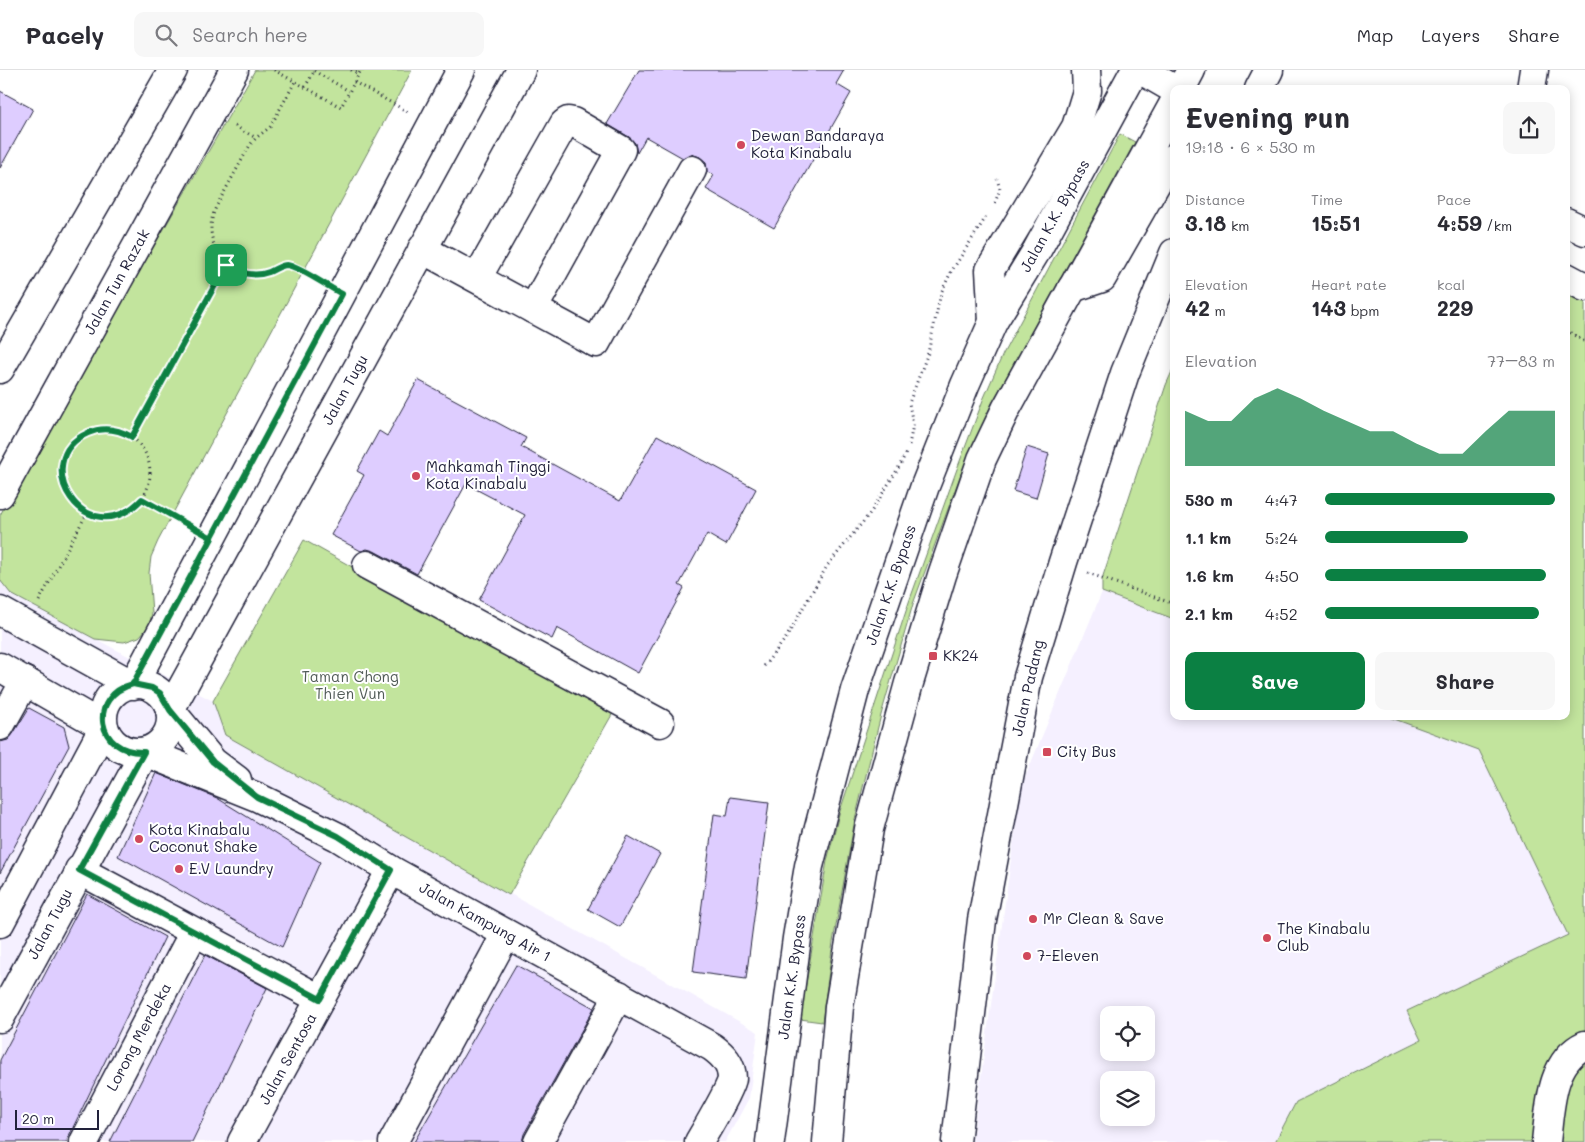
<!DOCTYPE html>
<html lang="en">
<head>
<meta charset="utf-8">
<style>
  :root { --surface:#fff; --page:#f7f7f7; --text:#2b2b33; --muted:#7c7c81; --line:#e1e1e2; --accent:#0b8043 }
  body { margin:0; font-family:Mali,sans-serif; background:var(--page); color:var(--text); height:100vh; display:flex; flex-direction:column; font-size:19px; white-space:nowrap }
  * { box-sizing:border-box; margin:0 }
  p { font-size:16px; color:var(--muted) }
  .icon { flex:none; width:28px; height:28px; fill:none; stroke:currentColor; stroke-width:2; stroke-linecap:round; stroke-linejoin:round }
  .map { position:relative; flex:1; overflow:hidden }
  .panel { position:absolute; left:1170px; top:15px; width:400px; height:635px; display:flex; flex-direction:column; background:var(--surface); border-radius:10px; box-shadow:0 2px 12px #0003 }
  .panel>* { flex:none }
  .buttons { position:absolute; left:1100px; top:936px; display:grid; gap:10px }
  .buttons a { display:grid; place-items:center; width:55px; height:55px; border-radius:10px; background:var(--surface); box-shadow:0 2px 12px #0003; font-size:25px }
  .scale { position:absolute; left:15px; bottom:12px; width:84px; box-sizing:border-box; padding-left:5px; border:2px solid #22223b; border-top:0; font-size:14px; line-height:18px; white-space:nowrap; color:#22223b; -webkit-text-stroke:4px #fff; paint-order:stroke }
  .pin { position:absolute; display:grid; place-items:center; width:42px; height:42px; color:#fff; margin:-21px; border-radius:10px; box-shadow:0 2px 8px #0006 }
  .round { display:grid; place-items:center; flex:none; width:52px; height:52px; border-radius:10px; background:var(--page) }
  .head { display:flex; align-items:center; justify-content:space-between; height:85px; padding:0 15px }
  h1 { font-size:28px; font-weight:700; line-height:38px }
  .figures { display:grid; grid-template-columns:repeat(3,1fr); gap:8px; height:85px; padding:5px 15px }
  .figures div { display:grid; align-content:center }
  .figures b { font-size:21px; font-weight:700 }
  .figures small { font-size:14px; font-weight:400 }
  .figures p { font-size:14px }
  .chart { height:140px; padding:10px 15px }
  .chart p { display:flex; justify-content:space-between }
  .chart svg { width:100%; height:90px; margin-top:5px; fill:var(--accent); opacity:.7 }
  .cta { display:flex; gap:10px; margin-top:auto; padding:10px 15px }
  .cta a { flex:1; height:58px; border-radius:10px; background:var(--accent); color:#fff; font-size:20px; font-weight:700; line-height:58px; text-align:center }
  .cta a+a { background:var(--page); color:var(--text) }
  ul { padding:0 15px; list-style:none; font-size:16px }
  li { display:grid; grid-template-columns:80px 60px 1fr; align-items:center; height:38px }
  li i { height:12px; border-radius:6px; background:var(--accent) }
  header { display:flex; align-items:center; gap:30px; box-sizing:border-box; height:70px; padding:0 25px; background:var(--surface); border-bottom:1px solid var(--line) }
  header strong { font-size:24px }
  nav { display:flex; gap:28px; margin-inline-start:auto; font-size:18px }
  .search { width:350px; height:45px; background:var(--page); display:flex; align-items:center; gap:12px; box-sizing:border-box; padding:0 18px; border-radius:10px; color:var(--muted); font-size:19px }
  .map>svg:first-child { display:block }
  .built { fill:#f5f0ff; fill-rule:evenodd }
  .green { fill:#c2e49d; stroke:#72836c }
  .building { fill:#decdff; stroke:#22223b }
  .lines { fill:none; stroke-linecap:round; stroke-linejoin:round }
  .minor-casing { stroke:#22223b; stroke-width:31 }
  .major-casing { stroke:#22223b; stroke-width:31 }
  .highway-casing { stroke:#22223b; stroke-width:31 }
  .path { stroke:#22223b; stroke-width:3; stroke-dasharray:1 4; stroke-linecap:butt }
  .minor { stroke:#fff; stroke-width:28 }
  .major { stroke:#fff; stroke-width:28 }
  .highway { stroke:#fff; stroke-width:28 }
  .route-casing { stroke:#fff; stroke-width:10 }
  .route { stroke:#0b8043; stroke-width:6 }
  .poi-dot { fill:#d1495b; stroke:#fff; stroke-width:2 }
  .labels { text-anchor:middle; stroke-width:4; stroke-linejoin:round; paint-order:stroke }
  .poi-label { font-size:15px; fill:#22223b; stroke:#fff; text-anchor:start }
  .street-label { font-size:15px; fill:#22223b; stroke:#fff }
  .park-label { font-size:15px; fill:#525c58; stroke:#fff }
</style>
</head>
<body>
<header>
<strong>Pacely</strong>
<div class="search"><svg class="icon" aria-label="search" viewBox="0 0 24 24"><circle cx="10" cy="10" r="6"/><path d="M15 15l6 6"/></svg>Search here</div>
<nav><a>Map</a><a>Layers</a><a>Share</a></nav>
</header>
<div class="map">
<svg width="1585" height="1072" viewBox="0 0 1585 1072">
  <rect width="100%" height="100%" fill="#fff"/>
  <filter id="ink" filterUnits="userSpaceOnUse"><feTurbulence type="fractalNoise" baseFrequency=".02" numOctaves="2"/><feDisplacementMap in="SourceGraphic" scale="10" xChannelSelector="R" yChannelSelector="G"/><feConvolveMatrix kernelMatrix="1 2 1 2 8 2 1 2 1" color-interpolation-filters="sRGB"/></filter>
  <g filter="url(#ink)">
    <g class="built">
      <polygon points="0,510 11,524 213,631 225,665 758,962 749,1028 725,1072 0,1072"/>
      <path d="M1102,522L1174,549V646H1386L1479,680L1569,865L1407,941L1422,970L1296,1032L1275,1072H972L1021,717ZM1109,945H1146V982H1109ZM1109,1010H1146V1048H1109Z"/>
    </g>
    <g class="green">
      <polygon points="255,0 412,0 158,471 151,487 149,503 152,543 149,556 139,567 124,572 95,569 11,524 0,510 0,445"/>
      <polygon points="1120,64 1135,72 991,335 962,401 913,534 881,645 855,749 833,872 822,952 800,949 827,791 839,744 909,532 957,399 983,330 1003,284"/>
      <polygon points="1566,223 1585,232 1585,1072 1275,1072 1296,1032 1421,970 1407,941 1568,865 1479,680 1386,646 1566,646"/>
      <polygon points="1174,297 1174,549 1102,522 1102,509 1166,315"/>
      <polygon points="304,470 613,643 509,825 225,665 213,631"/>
    </g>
    <g class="building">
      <polygon points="639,0 844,0 836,14 851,23 774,158 706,119 714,105 707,102 706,92 700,87 691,84 683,88 646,67 637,83 635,73 629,67 607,54"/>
      <polygon points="0,21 33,39 0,98"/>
      <polygon points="418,310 526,368 521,377 620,431 657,365 756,419 726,475 707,464 679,515 684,518 638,603 557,558 552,569 479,530 525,445 466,414 417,504 374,481 367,479 361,481 331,465 364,405 357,401 379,361 387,366"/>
      <polygon points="1027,377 1049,384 1036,428 1013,421"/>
      <polygon points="29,638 64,657 69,676 0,803 0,672 8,670 13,664"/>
      <polygon points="156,703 217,728 320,792 282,877 118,786"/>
      <polygon points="730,727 769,732 746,909 693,902 714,744 727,746"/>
      <polygon points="628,766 660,784 620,857 588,839"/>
      <polygon points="87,824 165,867 66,1072 0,1072 0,990"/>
      <polygon points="205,885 267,918 192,1072 110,1072"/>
      <polygon points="516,895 594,938 524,1064 522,1072 414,1072"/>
    </g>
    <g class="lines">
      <g class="minor-casing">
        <g id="minor">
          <polyline points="1141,0 1174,19"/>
          <polyline points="1259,19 1269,0"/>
          <polyline points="1531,19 1534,0"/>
          <polyline points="1566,152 1585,161"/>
          <polyline points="422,179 596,273 692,100"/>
          <polyline points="1566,207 1585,217"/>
          <polyline points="477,208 564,54 568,51 573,52 621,80 533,239"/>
          <polyline points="1072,218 1102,208 1169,91 1174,88"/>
          <polyline points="367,495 660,653"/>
          <polyline points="0,541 133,615 461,0"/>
          <polyline points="0,597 104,657 0,853"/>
          <circle cx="137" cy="648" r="34"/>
          <polyline points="0,656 25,611"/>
          <polyline points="237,710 213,692 170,640 521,0"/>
          <polyline points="79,800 320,929"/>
          <path d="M0,948L145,682L257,727L338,767L391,800L712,977C723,985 732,994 732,1009C732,1016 705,1062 699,1072"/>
          <polyline points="84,1072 194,862"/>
          <polyline points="242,1072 391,800"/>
          <polyline points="393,1072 506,864"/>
          <polyline points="538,1072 619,925"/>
          <polyline points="956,1072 982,850 1028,607 1063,492 1125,303 1174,183"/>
          <path d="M1546,1072C1550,1039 1550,991 1585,975"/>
        </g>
      </g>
      <g class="major-casing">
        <g id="major">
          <polyline points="1181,19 1191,0"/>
          <polyline points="993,252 990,200 1076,57 1087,21 1086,0"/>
          <polyline points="770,1072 797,868 809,796 855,620 925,416 965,315 993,252 1037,180 1135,0"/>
          <polyline points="827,1072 839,937 869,759 909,613 942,505 982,389 1006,339 1174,33"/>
        </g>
      </g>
      <g class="highway-casing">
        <g id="highway">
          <polyline points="0,299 173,0"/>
          <polyline points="0,424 234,0"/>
        </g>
      </g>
      <g class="path">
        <polyline points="274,0 341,37 361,0"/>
        <polyline points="351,0 359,4"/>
        <polyline points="314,1 349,21"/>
        <polyline points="354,12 408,42"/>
        <polyline points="305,17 315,0"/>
        <polyline points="235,56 256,68"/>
        <polyline points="995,133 1000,119 997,109"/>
        <path d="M225,195C239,203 251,208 267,203C274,201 279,197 286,195L296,199L317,210"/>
        <polyline points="1566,260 1585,272"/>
        <circle cx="106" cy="403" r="44"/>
        <path d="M132,367L225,195C212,176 206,159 216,137L250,75L256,68L270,57L295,12"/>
        <polyline points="909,375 913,355 909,333 928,283 941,223 951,202 986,147"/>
        <polyline points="142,429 188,454"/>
        <polyline points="1088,503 1174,534"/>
        <polyline points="39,531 87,443"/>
        <polyline points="764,596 786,568 827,496 871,442 899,397 906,383"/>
      </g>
      <use href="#minor" class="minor"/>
      <use href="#major" class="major"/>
      <use href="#highway" class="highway"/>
    </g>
  </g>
  <g class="lines" filter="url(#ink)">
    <g class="route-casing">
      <path id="route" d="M226,195L132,367C118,359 104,356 88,363C26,390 86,487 142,429L212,468L133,614L152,618L160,623L170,640L213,692L257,727L338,766L391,800L320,929L79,800L144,682C96,684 87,626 133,614C203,485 272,354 342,224C330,218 298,196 287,195C280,195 275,200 269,202C253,208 239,203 226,195"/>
    </g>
    <use href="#route" class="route"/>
  </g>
  <g class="poi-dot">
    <circle cx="741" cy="75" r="5"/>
    <circle cx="416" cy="406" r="5"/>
    <rect x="928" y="581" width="10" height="10" rx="2.5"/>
    <rect x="1042" y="677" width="10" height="10" rx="2.5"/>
    <circle cx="139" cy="769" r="5"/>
    <circle cx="179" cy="799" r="5"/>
    <circle cx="1033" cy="849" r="5"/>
    <circle cx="1267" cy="868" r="5"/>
    <circle cx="1027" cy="886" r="5"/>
  </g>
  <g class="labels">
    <g class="poi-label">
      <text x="751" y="71">Dewan Bandaraya<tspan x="751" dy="17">Kota Kinabalu</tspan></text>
      <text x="426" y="402">Mahkamah Tinggi<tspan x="426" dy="17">Kota Kinabalu</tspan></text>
      <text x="943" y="591">KK24</text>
      <text x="1057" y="687">City Bus</text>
      <text x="149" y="765">Kota Kinabalu<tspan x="149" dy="17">Coconut Shake</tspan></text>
      <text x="189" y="804">E.V Laundry</text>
      <text x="1043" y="854">Mr Clean &amp; Save</text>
      <text x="1277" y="864">The Kinabalu<tspan x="1277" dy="17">Club</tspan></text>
      <text x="1037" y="891">7-Eleven</text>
    </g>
    <g class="street-label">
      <text transform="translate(1055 146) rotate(-61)" y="5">Jalan K.K. Bypass</text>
      <text transform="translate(117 212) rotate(-61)" y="5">Jalan Tun Razak</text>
      <text transform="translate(345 320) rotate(-61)" y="5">Jalan Tugu</text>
      <text transform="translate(891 515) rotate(-71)" y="5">Jalan K.K. Bypass</text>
      <text transform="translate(1028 618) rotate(-77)" y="5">Jalan Padang</text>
      <text transform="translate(485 852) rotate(29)" y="5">Jalan Kampung Air 1</text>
      <text transform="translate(50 854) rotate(-62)" y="5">Jalan Tugu</text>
      <text transform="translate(792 907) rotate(-82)" y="5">Jalan K.K. Bypass</text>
      <text transform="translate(139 967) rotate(-62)" y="5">Lorong Merdeka</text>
      <text transform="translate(288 989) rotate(-61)" y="5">Jalan Sentosa</text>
    </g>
    <g class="park-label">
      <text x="350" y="612">Taman Chong<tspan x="350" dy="17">Thien Vun</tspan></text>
    </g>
  </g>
</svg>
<div class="buttons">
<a><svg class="icon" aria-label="locate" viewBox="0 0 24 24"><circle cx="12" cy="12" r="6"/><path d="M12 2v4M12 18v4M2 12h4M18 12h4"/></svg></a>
<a><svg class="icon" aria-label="layers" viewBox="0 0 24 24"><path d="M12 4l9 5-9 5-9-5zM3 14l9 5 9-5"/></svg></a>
</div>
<div class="scale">20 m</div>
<div class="pin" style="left:226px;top:195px;background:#1e9e55"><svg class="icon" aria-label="arrive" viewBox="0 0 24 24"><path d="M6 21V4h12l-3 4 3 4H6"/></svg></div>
<section class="panel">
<div class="head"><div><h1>Evening run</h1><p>19:18 · 6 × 530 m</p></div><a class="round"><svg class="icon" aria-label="share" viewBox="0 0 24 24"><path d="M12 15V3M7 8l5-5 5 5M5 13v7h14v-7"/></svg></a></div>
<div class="figures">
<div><p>Distance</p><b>3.18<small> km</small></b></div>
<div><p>Time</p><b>15:51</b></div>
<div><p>Pace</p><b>4:59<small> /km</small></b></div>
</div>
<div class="figures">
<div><p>Elevation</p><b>42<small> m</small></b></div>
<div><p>Heart rate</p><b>143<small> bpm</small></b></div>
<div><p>kcal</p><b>229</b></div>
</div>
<div class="chart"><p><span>Elevation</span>77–83 m</p>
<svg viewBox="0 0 160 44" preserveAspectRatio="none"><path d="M0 44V17L10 22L20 22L30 11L40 6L50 11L60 17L70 22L80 27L90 27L100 33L110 38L120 38L130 27L140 17L150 17L160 17V44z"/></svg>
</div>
<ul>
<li><b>530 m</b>4:47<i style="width:100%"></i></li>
<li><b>1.1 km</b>5:24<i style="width:62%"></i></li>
<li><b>1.6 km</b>4:50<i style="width:96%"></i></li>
<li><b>2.1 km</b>4:52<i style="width:93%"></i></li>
</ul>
<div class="cta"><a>Save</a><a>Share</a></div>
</section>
</div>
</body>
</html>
